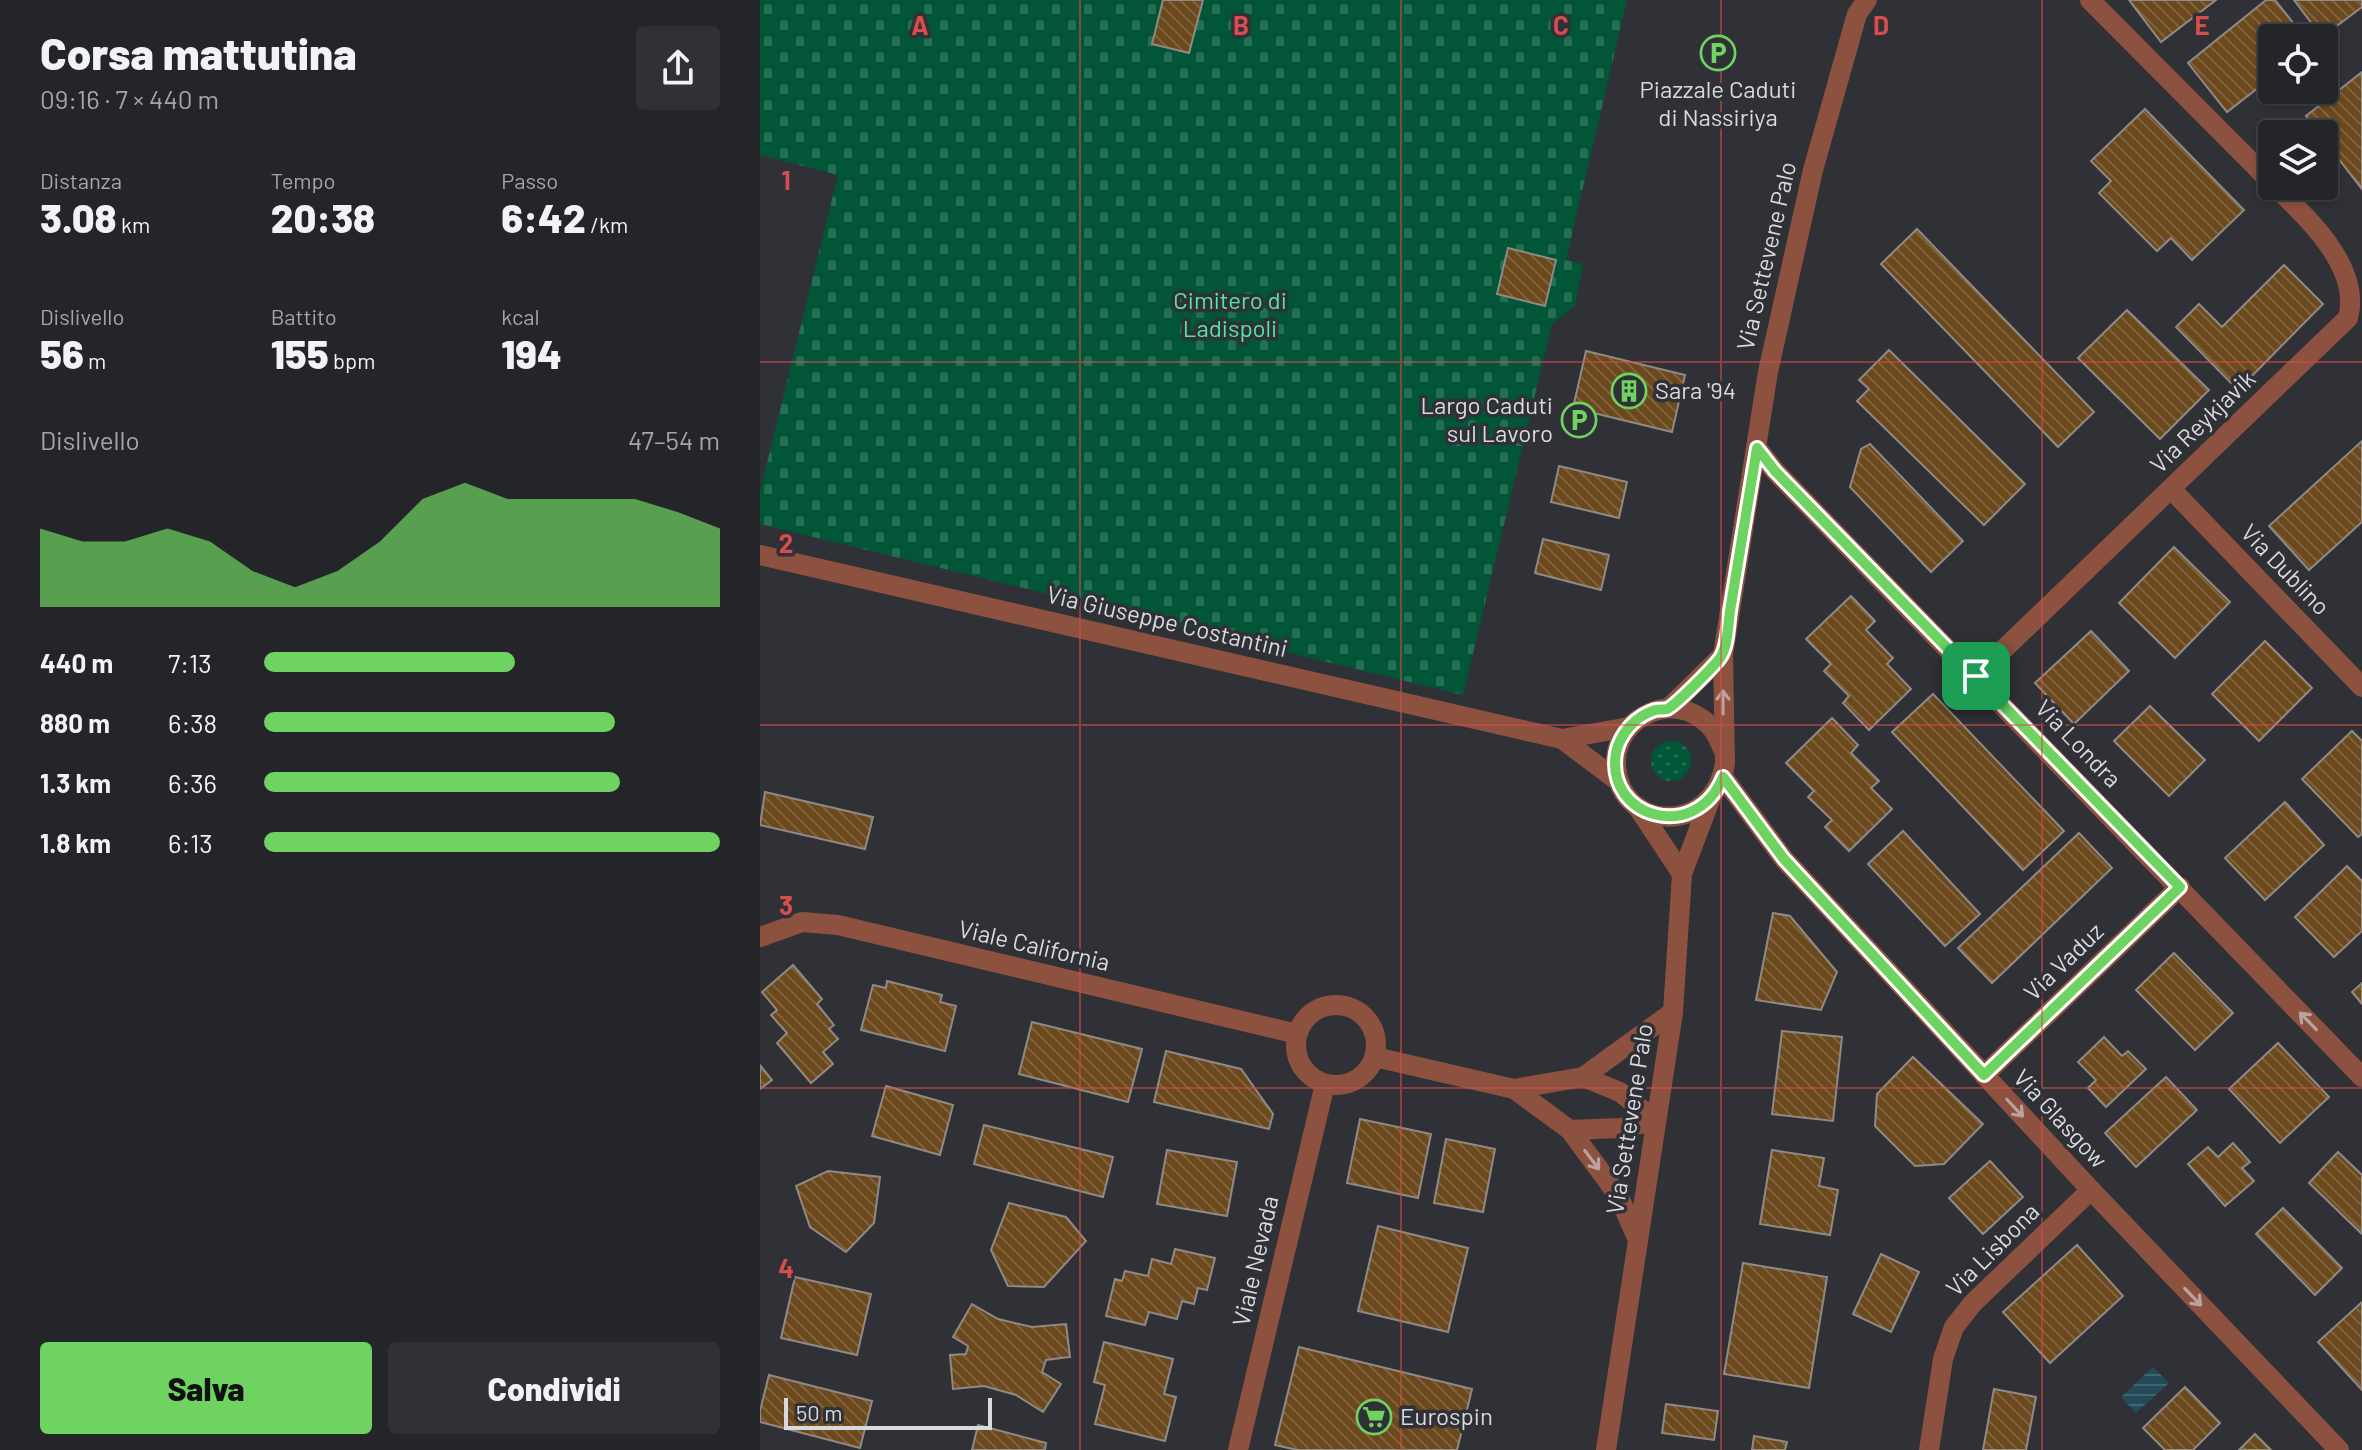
<!DOCTYPE html>
<html lang="it">
<head>
<meta charset="utf-8">
<style>
  :root { --surface:#242529; --page:#303135; --text:#f1f3f6; --muted:#a3a5a8; --line:#414246; --accent:#6ed361 }
  body { margin:0; font-family:Barlow,sans-serif; background:var(--page); color:var(--text); height:100vh; display:flex; flex-direction:column; font-size:30px; white-space:nowrap }
  * { box-sizing:border-box; margin:0 }
  p { font-size:26px; color:var(--muted) }
  .icon { flex:none; width:44px; height:44px; fill:none; stroke:currentColor; stroke-width:2; stroke-linecap:round; stroke-linejoin:round }
  .map { position:relative; flex:1; overflow:hidden }
  .drawer { display:flex; flex-direction:column; background:var(--surface); width:760px }
  .drawer>* { flex:none }
  .tools { position:absolute; left:1498px; top:24px; display:grid; gap:16px }
  .tools a { display:grid; place-items:center; width:80px; height:80px; border-radius:8px; background:var(--surface); box-shadow:0 2px 6px #0004,0 0 0 2px var(--line); font-size:40px }
  .scale { position:absolute; left:24px; bottom:20px; width:208px; box-sizing:border-box; padding-left:8px; border:4px solid #d9dade; border-top:0; font-size:22px; line-height:28px; white-space:nowrap; color:#d9dade; -webkit-text-stroke:6px #303137; paint-order:stroke }
  .pin { position:absolute; display:grid; place-items:center; width:68px; height:68px; color:#fff; margin:-34px; border-radius:16px; box-shadow:0 4px 12px #0006 }
  .round { display:grid; place-items:center; flex:none; width:84px; height:84px; border-radius:8px; background:var(--page) }
  .summary { display:flex; align-items:center; justify-content:space-between; height:136px; padding:0 40px }
  h1 { font-size:44px; font-weight:800; line-height:60px }
  .metrics { display:grid; grid-template-columns:repeat(3,1fr); gap:12px; height:136px; padding:8px 40px }
  .metrics div { display:grid; align-content:center }
  .metrics b { font-size:40px; font-weight:800 }
  .metrics small { font-size:22px; font-weight:400 }
  .metrics p { font-size:22px }
  .chart { height:224px; padding:16px 40px }
  .chart p { display:flex; justify-content:space-between }
  .chart svg { width:100%; height:144px; margin-top:8px; fill:var(--accent); opacity:.7 }
  .primary-button { display:flex; gap:16px; margin-top:auto; padding:16px 40px }
  .primary-button a { flex:1; height:92px; border-radius:8px; background:var(--accent); color:#111; font-size:32px; font-weight:800; line-height:92px; text-align:center }
  .primary-button a+a { background:var(--page); color:var(--text) }
  ul { padding:0 40px; list-style:none; font-size:26px }
  li { display:grid; grid-template-columns:128px 96px 1fr; align-items:center; height:60px }
  li i { height:20px; border-radius:10px; background:var(--accent) }
  main { display:flex; flex:1; min-height:0 }
  .map>svg:first-child { display:block }
  .grass { fill:url(#grass-dots) }
  .cemetery { fill:url(#cemetery-stones) }
  .water { fill:url(#water-rules) }
  .building { fill:url(#building-back-hatch); stroke:#908a85; stroke-width:2 }
  .lines { fill:none; stroke-linecap:round; stroke-linejoin:round }
  .minor { stroke:#8c513f; stroke-width:20 }
  .tertiary { stroke:#8c513f; stroke-width:20 }
  .oneway { stroke:#baa39e }
  .route-casing { stroke:#fff; stroke-width:16 }
  .route { stroke:#6ed361; stroke-width:10 }
  .grid { fill:none; stroke:#d74c4c; stroke-width:2; stroke-opacity:0.55 }
  .labels { text-anchor:middle; stroke-width:7; stroke-linejoin:round; paint-order:stroke }
  .poi-label { font-size:24px; fill:#d9dade; stroke:#303137; text-anchor:start }
  .street-label { font-size:24px; fill:#d9dade; stroke:#303137 }
  .park-label { font-size:24px; fill:#51e6a5; stroke:#303137 }
  .grid-label { font-size:26px; text-anchor:middle; font-weight:bold; fill:#d74c4c; stroke:#303137; stroke-width:7; stroke-linejoin:round; paint-order:stroke }
</style>
</head>
<body>
<main>
<section class="drawer">
<div class="summary"><div><h1>Corsa mattutina</h1><p>09:16 · 7 × 440 m</p></div><a class="round"><svg class="icon" aria-label="share" viewBox="0 0 24 24"><path d="M12 15V3M7 8l5-5 5 5M5 13v7h14v-7"/></svg></a></div>
<div class="metrics">
<div><p>Distanza</p><b>3.08<small> km</small></b></div>
<div><p>Tempo</p><b>20:38</b></div>
<div><p>Passo</p><b>6:42<small> /km</small></b></div>
</div>
<div class="metrics">
<div><p>Dislivello</p><b>56<small> m</small></b></div>
<div><p>Battito</p><b>155<small> bpm</small></b></div>
<div><p>kcal</p><b>194</b></div>
</div>
<div class="chart"><p><span>Dislivello</span>47–54 m</p>
<svg viewBox="0 0 160 44" preserveAspectRatio="none"><path d="M0 44V20L10 24L20 24L30 20L40 24L50 33L60 38L70 33L80 24L90 11L100 6L110 11L120 11L130 11L140 11L150 15L160 20V44z"/></svg>
</div>
<ul>
<li><b>440 m</b>7:13<i style="width:55%"></i></li>
<li><b>880 m</b>6:38<i style="width:77%"></i></li>
<li><b>1.3 km</b>6:36<i style="width:78%"></i></li>
<li><b>1.8 km</b>6:13<i style="width:100%"></i></li>
</ul>
<div class="primary-button"><a>Salva</a><a>Condividi</a></div>
</section>
<div class="map">
<svg width="1602" height="1450" viewBox="0 0 1602 1450">
  <defs>
    <pattern id="grass-dots" width="8" height="8" patternUnits="userSpaceOnUse" patternTransform="scale(2)"><rect width="8" height="8" fill="#015637"/><path d="M2 2h.1M6 6h.1" fill="none" stroke="#256e54" stroke-width="1.8" stroke-linecap="round"/></pattern>
    <pattern id="cemetery-stones" width="16" height="16" patternUnits="userSpaceOnUse" patternTransform="scale(2)"><rect width="16" height="16" fill="#015637"/><path d="M2 7V4a2 2 0 0 1 4 0v3zM10 15v-3a2 2 0 0 1 4 0v3z" fill="#256e54"/></pattern>
    <pattern id="water-rules" width="6" height="5" patternUnits="userSpaceOnUse" patternTransform="scale(2)"><rect width="6" height="5" fill="#234b5a"/><path d="M0 2.5h6" fill="none" stroke="#426471"/></pattern>
    <pattern id="building-back-hatch" width="6" height="6" patternUnits="userSpaceOnUse" patternTransform="scale(2)"><rect width="6" height="6" fill="#6c481d"/><path d="M-1 5l2 2M0 0l6 6M5-1l2 2" fill="none" stroke="#80623d"/></pattern>
  </defs>
  <rect width="100%" height="100%" fill="#303137"/>
  <circle class="grass" cx="911" cy="761" r="20"/>
  <polygon class="cemetery" points="0,0 867,0 806,260 823,264 815,306 792,324 703,695 0,524 0,491 78,175 0,155"/>
  <polygon class="water" points="1393,1367 1409,1383 1376,1413 1361,1397"/>
  <g class="building">
    <polygon points="403,0 443,0 429,53 392,44"/>
    <polygon points="1369,0 1456,0 1401,42"/>
    <polygon points="1506,0 1515,0 1545,38 1512,38 1512,77 1467,112 1428,63"/>
    <polygon points="1534,0 1602,0 1602,7 1562,37"/>
    <polygon points="1602,72 1602,189 1564,140 1564,134 1559,134 1546,116"/>
    <polygon points="1385,109 1484,210 1432,260 1411,238 1397,251 1339,193 1351,181 1331,161"/>
    <polygon points="1157,229 1334,412 1298,447 1121,264"/>
    <polygon points="748,248 796,260 785,306 737,294"/>
    <polygon points="1524,265 1563,304 1478,390 1416,327 1439,304 1462,327"/>
    <polygon points="1367,310 1449,390 1400,439 1318,358"/>
    <polygon points="1129,350 1265,484 1224,525 1097,401 1109,389 1099,380"/>
    <polygon points="826,351 925,375 912,432 813,408"/>
    <polygon points="1602,441 1602,522 1549,570 1509,526"/>
    <polygon points="1110,444 1203,541 1171,572 1090,487 1101,449"/>
    <polygon points="799,466 867,482 859,518 791,502"/>
    <polygon points="783,539 849,555 841,590 775,573"/>
    <polygon points="1414,547 1470,602 1415,658 1359,603"/>
    <polygon points="1091,596 1115,621 1106,630 1133,658 1127,664 1151,689 1109,730 1083,703 1089,696 1064,671 1071,664 1046,639"/>
    <polygon points="1331,631 1369,671 1314,724 1275,683"/>
    <polygon points="1505,641 1552,688 1499,741 1452,694"/>
    <polygon points="1173,694 1304,831 1263,870 1132,732"/>
    <polygon points="1390,706 1445,760 1409,796 1354,741"/>
    <polygon points="1072,718 1098,745 1091,753 1119,781 1111,788 1132,809 1089,851 1065,827 1072,820 1048,797 1054,791 1026,763"/>
    <polygon points="1592,731 1602,741 1602,834 1598,837 1542,779"/>
    <polygon points="5,792 113,817 105,849 0,825"/>
    <polygon points="1525,802 1564,845 1505,900 1465,858"/>
    <polygon points="1143,831 1220,914 1185,946 1108,864"/>
    <polygon points="1319,833 1352,868 1232,983 1198,948"/>
    <polygon points="1587,866 1602,881 1602,931 1574,957 1535,917"/>
    <polygon points="1013,913 1030,916 1077,972 1061,1010 996,1000"/>
    <polygon points="1414,953 1473,1013 1435,1050 1376,990"/>
    <polygon points="33,965 62,999 57,1004 74,1025 69,1029 78,1039 63,1052 73,1064 51,1083 17,1043 27,1033 11,1015 17,1010 2,992"/>
    <polygon points="127,981 182,995 180,1002 196,1006 185,1051 101,1030 113,985 126,988"/>
    <polygon points="1602,983 1602,1004 1592,992"/>
    <polygon points="272,1022 382,1049 368,1102 259,1074"/>
    <polygon points="1022,1031 1082,1037 1073,1121 1012,1114"/>
    <polygon points="1344,1037 1362,1056 1368,1051 1386,1069 1346,1107 1328,1088 1336,1080 1318,1062"/>
    <polygon points="1518,1043 1569,1097 1520,1143 1469,1089"/>
    <polygon points="406,1051 481,1069 513,1114 509,1129 394,1102"/>
    <polygon points="1153,1057 1223,1124 1184,1164 1155,1166 1115,1126 1117,1094"/>
    <polygon points="0,1065 12,1080 0,1089"/>
    <polygon points="1406,1077 1437,1110 1376,1167 1345,1133"/>
    <polygon points="126,1086 193,1105 180,1155 112,1136"/>
    <polygon points="600,1119 671,1134 658,1198 587,1183"/>
    <polygon points="224,1125 353,1157 343,1197 214,1164"/>
    <polygon points="686,1139 735,1149 723,1212 674,1203"/>
    <polygon points="1473,1143 1490,1162 1482,1168 1494,1181 1465,1206 1428,1164 1448,1147 1458,1157"/>
    <polygon points="407,1150 477,1162 467,1216 397,1204"/>
    <polygon points="1012,1150 1064,1158 1059,1186 1078,1190 1070,1235 1000,1224"/>
    <polygon points="1578,1152 1602,1175 1602,1234 1549,1183"/>
    <polygon points="1230,1161 1263,1197 1223,1234 1189,1198"/>
    <polygon points="68,1171 120,1177 114,1223 86,1252 50,1227 36,1186"/>
    <polygon points="249,1203 306,1217 326,1241 284,1287 248,1286 231,1250"/>
    <polygon points="1523,1208 1582,1268 1555,1295 1496,1234"/>
    <polygon points="618,1226 708,1248 688,1332 598,1311"/>
    <polygon points="1317,1245 1363,1296 1290,1363 1243,1312"/>
    <polygon points="415,1249 455,1258 447,1290 438,1288 434,1304 422,1301 417,1319 389,1312 385,1325 346,1316 355,1279 362,1281 365,1271 388,1276 392,1259 411,1264"/>
    <polygon points="1121,1254 1159,1272 1131,1332 1093,1314"/>
    <polygon points="983,1263 1067,1277 1049,1388 964,1374"/>
    <polygon points="35,1277 111,1294 97,1355 21,1338"/>
    <polygon points="1602,1302 1602,1390 1558,1342"/>
    <polygon points="212,1304 238,1319 272,1327 306,1324 310,1357 286,1360 282,1372 301,1384 283,1412 256,1395 224,1386 193,1389 190,1355 206,1354 208,1346 193,1337"/>
    <polygon points="344,1342 413,1359 404,1394 416,1397 405,1441 335,1424 345,1385 334,1382"/>
    <polygon points="539,1347 712,1389 697,1450 537,1450 515,1445"/>
    <polygon points="9,1375 112,1401 100,1448 0,1422 0,1411"/>
    <polygon points="1425,1387 1460,1423 1433,1450 1405,1450 1383,1428"/>
    <polygon points="1234,1389 1276,1397 1266,1450 1223,1450"/>
    <polygon points="906,1404 958,1411 954,1440 902,1433"/>
    <polygon points="218,1425 286,1443 285,1450 212,1450"/>
    <polygon points="1495,1434 1511,1450 1479,1450"/>
    <polygon points="994,1436 1027,1442 1025,1450 992,1450"/>
  </g>
  <g class="lines">
    <g class="minor">
      <polyline points="1330,0 1512,183"/>
      <polyline points="997,448 1015,471 1602,1077"/>
      <polyline points="1411,489 1602,687"/>
      <polyline points="0,555 802,739 869,727"/>
      <path d="M1216,676L1588,318C1602,267 1546,217 1515,186"/>
      <polyline points="802,739 858,781"/>
      <polyline points="963,777 1024,859 1331,1190 1579,1450"/>
      <polyline points="0,937 42,922 78,925 537,1034"/>
      <circle cx="576" cy="1045" r="40"/>
      <polyline points="615,1057 754,1089 810,1130 858,1195 878,1240"/>
      <polyline points="1224,1075 1420,887"/>
      <polyline points="823,1077 860,1092 896,1121"/>
      <polyline points="754,1089 823,1077 913,1012"/>
      <polyline points="810,1130 860,1128 896,1121"/>
      <polyline points="478,1450 565,1084"/>
      <polyline points="1169,1450 1183,1359 1194,1327 1213,1303 1331,1190"/>
    </g>
    <g class="tertiary">
      <polyline points="909,708 963,655"/>
      <path d="M963,749C958,738 953,726 942,719C906,692 853,721 856,766C860,832 954,836 965,763L963,655L1008,372L1053,170L1097,14L1107,0"/>
      <polyline points="877,806 922,874"/>
      <polyline points="846,1450 913,1012 922,874 950,800"/>
    </g>
  </g>
  <defs><path id="oneway-shaft" d="M-6 0H5M1.5-3L5.5 0L1.5 3" fill="none" stroke-width="1.6" stroke-linecap="round" stroke-linejoin="round" transform="scale(2)"/></defs>
  <g class="oneway">
    <use href="#oneway-shaft" transform="translate(963 702) rotate(-90)"/>
    <use href="#oneway-shaft" transform="translate(1548 1021) rotate(-134)"/>
    <use href="#oneway-shaft" transform="translate(1255 1108) rotate(47)"/>
    <use href="#oneway-shaft" transform="translate(832 1160) rotate(53)"/>
    <use href="#oneway-shaft" transform="translate(1433 1297) rotate(46)"/>
  </g>
  <g class="lines">
    <g class="route-casing">
      <path id="route" d="M997,448L1015,471L1420,887L1224,1075L1024,859L963,777C936,844 845,818 856,753C860,733 876,716 895,710C899,709 904,710 907,709C915,706 954,666 960,658C968,647 968,624 970,611C979,556 988,502 997,448Z"/>
    </g>
    <use href="#route" class="route"/>
  </g>
  <path class="grid" d="M320,0V1450M641,0V1450M961,0V1450M1282,0V1450M0,362H1602M0,725H1602M0,1088H1602"/>
  <defs>
    <g id="parking-ring" transform="scale(1.8)"><circle r="9.5" fill="#303137" stroke="#6ed361" stroke-width="1.5"/><path d="M-3.5-5.5H1a3.5 3.5 0 0 1 0 7H-1V5.5H-3.5ZM-1-3.4V-.6H.8a1.4 1.4 0 0 0 0-2.8Z" fill="#6ed361"/></g>
    <g id="building-ring" transform="scale(1.8)"><circle r="9.5" fill="#303137" stroke="#6ed361" stroke-width="1.5"/><path d="M-4-6H4V6H1V3H-1V6H-4ZM-2.5-4.3h1.7v1.8h-1.7ZM.8-4.3h1.7v1.8H.8ZM-2.5-1h1.7V.8h-1.7ZM.8-1h1.7V.8H.8Z" fill="#6ed361"/></g>
    <g id="supermarket-ring" transform="scale(1.8)"><circle r="9.5" fill="#303137" stroke="#6ed361" stroke-width="1.5"/><path d="M-6-5.5h2.5l.6 2H6L4.5 2H-2.5L-4.4-4H-6ZM-1.5 3.2a1.3 1.3 0 1 0 .1 0ZM3 3.2a1.3 1.3 0 1 0 .1 0Z" fill="#6ed361"/></g>
  </defs>
  <g fill-rule="evenodd">
    <use href="#parking-ring" x="958" y="53"/>
    <use href="#building-ring" x="869" y="391"/>
    <use href="#parking-ring" x="819" y="420"/>
    <use href="#supermarket-ring" x="614" y="1417"/>
  </g>
  <g class="labels">
    <g class="poi-label">
      <text x="958" y="98" text-anchor="middle">Piazzale Caduti<tspan x="958" dy="28">di Nassiriya</tspan></text>
      <text x="895" y="399">Sara '94</text>
      <text x="793" y="414" text-anchor="end">Largo Caduti<tspan x="793" dy="28">sul Lavoro</tspan></text>
      <text x="640" y="1425">Eurospin</text>
    </g>
    <g class="street-label">
      <text transform="translate(1007 256) rotate(-77)" y="8">Via Settevene Palo</text>
      <text transform="translate(1443 422) rotate(-44)" y="8">Via Reykjavik</text>
      <text transform="translate(1525 570) rotate(46)" y="8">Via Dublino</text>
      <text transform="translate(407 622) rotate(13)" y="8">Via Giuseppe Costantini</text>
      <text transform="translate(1318 744) rotate(46)" y="8">Via Londra</text>
      <text transform="translate(274 946) rotate(13)" y="8">Viale California</text>
      <text transform="translate(1304 962) rotate(-44)" y="8">Via Vaduz</text>
      <text transform="translate(870 1119) rotate(-81)" y="8">Via Settevene Palo</text>
      <text transform="translate(1300 1119) rotate(47)" y="8">Via Glasgow</text>
      <text transform="translate(1233 1250) rotate(-45)" y="8">Via Lisbona</text>
      <text transform="translate(496 1261) rotate(-77)" y="8">Viale Nevada</text>
    </g>
    <g class="park-label">
      <text x="470" y="309">Cimitero di<tspan x="470" dy="28">Ladispoli</tspan></text>
    </g>
  </g>
  <g class="grid-label">
    <text x="160" y="35">A</text>
    <text x="481" y="35">B</text>
    <text x="801" y="35">C</text>
    <text x="1121" y="35">D</text>
    <text x="1442" y="35">E</text>
    <text x="26" y="190">1</text>
    <text x="26" y="553">2</text>
    <text x="26" y="915">3</text>
    <text x="26" y="1278">4</text>
  </g>
</svg>
<div class="tools">
<a><svg class="icon" aria-label="locate" viewBox="0 0 24 24"><circle cx="12" cy="12" r="6"/><path d="M12 2v4M12 18v4M2 12h4M18 12h4"/></svg></a>
<a><svg class="icon" aria-label="layers" viewBox="0 0 24 24"><path d="M12 4l9 5-9 5-9-5zM3 14l9 5 9-5"/></svg></a>
</div>
<div class="scale">50 m</div>
<div class="pin" style="left:1216px;top:676px;background:#1e9e55"><svg class="icon" aria-label="arrive" viewBox="0 0 24 24"><path d="M6 21V4h12l-3 4 3 4H6"/></svg></div>
</div>
</main>
</body>
</html>
